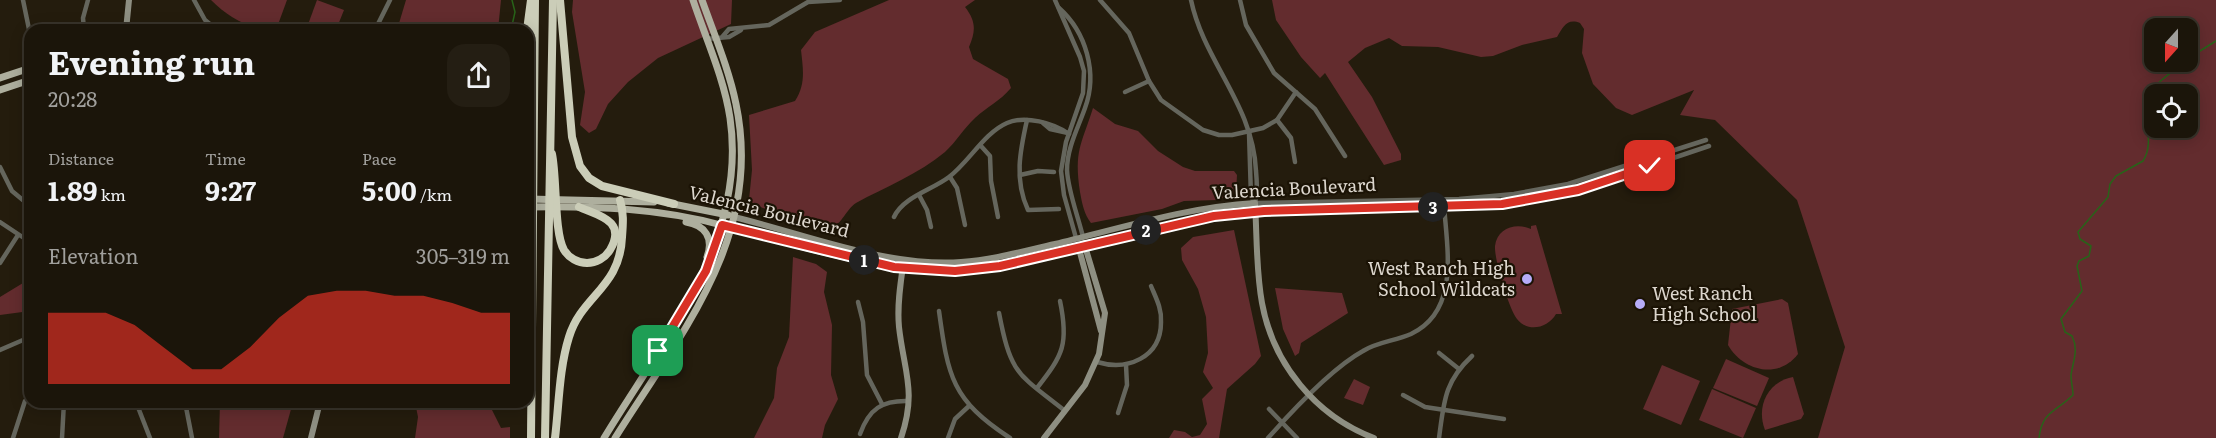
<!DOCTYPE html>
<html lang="en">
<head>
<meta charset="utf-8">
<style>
  :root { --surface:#1b150a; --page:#241e13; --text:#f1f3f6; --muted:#a09f9c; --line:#39342b; --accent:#d93025 }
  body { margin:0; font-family:Literata,serif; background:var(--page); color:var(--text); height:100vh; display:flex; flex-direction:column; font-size:22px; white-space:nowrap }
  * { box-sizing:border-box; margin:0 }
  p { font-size:20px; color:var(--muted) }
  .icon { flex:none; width:33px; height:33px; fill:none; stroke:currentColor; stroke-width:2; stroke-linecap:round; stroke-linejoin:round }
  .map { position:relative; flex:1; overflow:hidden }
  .details { position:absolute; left:24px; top:24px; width:510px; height:384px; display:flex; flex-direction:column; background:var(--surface); border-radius:18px; box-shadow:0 3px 15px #0003,0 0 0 2px var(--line) }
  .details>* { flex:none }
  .needle { width:39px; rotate:201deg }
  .buttons { position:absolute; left:2144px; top:18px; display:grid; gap:12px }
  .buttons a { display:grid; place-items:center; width:54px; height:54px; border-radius:12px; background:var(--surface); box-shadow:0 3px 15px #0003,0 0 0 2px var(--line); font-size:30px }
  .pin { position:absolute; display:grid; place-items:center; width:51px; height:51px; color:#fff; margin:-26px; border-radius:12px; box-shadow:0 3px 9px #0006 }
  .km { position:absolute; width:30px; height:30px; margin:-15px; border-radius:50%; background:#222; color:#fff; font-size:16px; line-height:30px; text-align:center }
  .round { display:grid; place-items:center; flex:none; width:63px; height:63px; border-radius:18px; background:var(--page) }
  .head { display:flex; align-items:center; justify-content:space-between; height:102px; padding:0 24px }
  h1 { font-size:33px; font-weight:700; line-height:45px }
  .stats { display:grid; grid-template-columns:repeat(3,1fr); gap:9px; height:102px; padding:6px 24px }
  .stats div { display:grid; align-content:center }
  .stats b { font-size:26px; font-weight:700 }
  .stats small { font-size:16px; font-weight:400 }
  .stats p { font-size:16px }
  .chart { height:168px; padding:12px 24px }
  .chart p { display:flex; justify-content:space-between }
  .chart svg { width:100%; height:108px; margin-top:6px; fill:var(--accent); opacity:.7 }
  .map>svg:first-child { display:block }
  .green { fill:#632c2e; fill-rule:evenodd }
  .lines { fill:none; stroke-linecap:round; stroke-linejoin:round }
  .stream { stroke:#286319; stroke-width:1.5 }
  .street { stroke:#65665d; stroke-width:4.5 }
  .secondary { stroke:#8e8f82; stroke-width:6 }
  .primary { stroke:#aeaf9e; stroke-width:7 }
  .highway { stroke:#cbcdb8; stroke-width:8 }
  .route-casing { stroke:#fff; stroke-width:12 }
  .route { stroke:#d93025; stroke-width:8 }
  .poi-dot { fill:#b6acf8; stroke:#1b1305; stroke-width:2 }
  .labels { text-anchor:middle; stroke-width:4.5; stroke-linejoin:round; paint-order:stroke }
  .street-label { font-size:18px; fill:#dcd6cd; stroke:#1b1305 }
  .poi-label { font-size:18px; fill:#dcd6cd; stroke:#1b1305; text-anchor:end }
</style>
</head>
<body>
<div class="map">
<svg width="2216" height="438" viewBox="0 0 2216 438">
  <rect width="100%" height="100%" fill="#241c0d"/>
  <g class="green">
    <path d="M211,0H287L276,30C250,30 229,18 211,0Z"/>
    <polygon points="317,0 344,10 336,30 306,30"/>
    <polygon points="406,0 501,0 498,30 397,30"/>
    <polygon points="573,0 732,0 731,24 658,58 628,82 608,104 596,129 589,133 580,125 585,92 572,12"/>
    <path d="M889,0H975L965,7C976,21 976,31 969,47L973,59L1008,79L1011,88C1000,101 987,107 975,118C964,128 956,142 945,152C919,174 885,187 856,203C846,209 843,224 830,228C819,231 757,208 749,200L752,170L749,115L795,101C806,84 803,69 801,50L815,32Z"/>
    <path d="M1272,0H2216V438H1818L1845,347L1797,200L1715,120L1680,115L1694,90L1632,115L1616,108L1593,84L1582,53L1584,29L1580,23C1567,18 1563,27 1557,37L1522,45L1493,56L1481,57L1438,47L1402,46L1389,38L1365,48L1348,62L1372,97L1401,154V160L1384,165L1325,73L1320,78L1301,57L1276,20ZM2154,28H2187V62H2154ZM2154,94H2187V128H2154Z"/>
    <path d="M1093,108L1115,124L1138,131L1158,151L1183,167L1195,171H1234L1237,175L1236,193L1217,200L1184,201L1162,209L1091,223C1084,214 1082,203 1080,192C1074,150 1081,146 1093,108Z"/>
    <path d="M1536,225L1562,314H1556C1548,328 1528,333 1517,319C1509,309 1494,259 1495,246C1497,228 1516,222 1531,229V226Z"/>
    <polygon points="1234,230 1261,356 1255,364 1227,389 1219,438 1169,438 1174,430 1185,432 1192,437 1200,435 1207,424 1202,399 1213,388 1203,372 1208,353 1206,317 1198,289 1182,260 1181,248 1193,237"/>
    <polygon points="793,257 816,264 827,272 824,292 832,325 831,375 838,399 825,425 822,438 754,438 774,398 777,368 789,337"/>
    <polygon points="30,271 30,311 0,315 0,297 23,283"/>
    <polygon points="1275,288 1342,293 1348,313 1301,343 1299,353 1295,356 1283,329"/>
    <path d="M1782,299L1788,303L1798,354C1778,380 1743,371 1728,345L1732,309Z"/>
    <polygon points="1726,359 1769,378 1757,406 1713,388"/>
    <polygon points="1662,365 1700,381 1681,425 1643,409"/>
    <path d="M1793,377L1804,414L1801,419L1765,430C1756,407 1767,382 1793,377Z"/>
    <polygon points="1354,379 1370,387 1363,405 1344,398"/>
    <polygon points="1712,389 1756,408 1743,438 1699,420"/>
    <polygon points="220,402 293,402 283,438 219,438"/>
    <polygon points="415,402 488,402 501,428 510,427 510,438 415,438 418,417"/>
  </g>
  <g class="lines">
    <g class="stream">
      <polyline points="511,30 515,12 512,0"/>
      <polyline points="2187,59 2216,41"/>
      <path d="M2039,438C2042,411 2056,412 2073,395C2073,389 2071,382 2071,375C2073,361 2079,350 2072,336L2065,332L2061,319L2082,291L2077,266L2079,261L2089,256L2091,246L2080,239L2078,232L2108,197L2110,184L2116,176L2143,161C2157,139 2138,115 2151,92C2157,81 2176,69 2186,62"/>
    </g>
    <g class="street">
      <polyline points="23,0 30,34"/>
      <polyline points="194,0 205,20 217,30"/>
      <polyline points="1055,0 1080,57 1084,71 1083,93 1066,142 1061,171 1064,195 1076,238"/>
      <polyline points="1100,0 1129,33 1149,81 1161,100 1203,130 1219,135 1232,135 1263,128 1277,120 1296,92"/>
      <path d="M1191,0C1204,62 1253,104 1256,171C1257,182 1258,193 1255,203"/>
      <polyline points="1240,0 1246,25 1274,73 1315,109 1345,156"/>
      <path d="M1059,8C1086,32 1098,73 1085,108C1078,128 1067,148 1067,170C1068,191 1078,216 1083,237"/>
      <polyline points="84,30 83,18 88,0"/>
      <polyline points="375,30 390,0"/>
      <polyline points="723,36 729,29 769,25 808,2 840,0"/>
      <polyline points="706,39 729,37 741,30"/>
      <polyline points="1125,92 1149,81"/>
      <path d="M1027,120C1020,151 1014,180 1028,210L1059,209"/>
      <polyline points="1277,120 1291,138 1295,162"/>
      <polyline points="1043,123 1050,129 1068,133"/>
      <polyline points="1249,133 1251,197 1255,203"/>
      <polyline points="981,146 990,156 991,181 998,217"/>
      <polyline points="0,167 12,191 30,206"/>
      <polyline points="1020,175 1038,171 1054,172"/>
      <polyline points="950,177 957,188 965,225"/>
      <polyline points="919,195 927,210 931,227"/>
      <polyline points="1255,203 1459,199 1514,194 1568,184 1706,140"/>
      <polyline points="1256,212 1460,206 1520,202 1578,190 1709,146"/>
      <path d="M894,217C903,197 932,190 949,177C969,162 984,133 1007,123C1025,115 1054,123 1069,134"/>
      <polyline points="0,222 30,242"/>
      <polyline points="0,263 18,235"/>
      <polyline points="858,302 863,322 867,375 882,404"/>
      <path d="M939,311C948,377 952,400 1010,438"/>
      <path d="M999,313C1011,375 1017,373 1065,411"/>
      <polyline points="0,350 30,337"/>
      <polyline points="1439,353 1459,369"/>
      <path d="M1097,362C1127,371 1161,358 1161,322C1162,309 1156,298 1151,286"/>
      <path d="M1037,388C1063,355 1069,344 1060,301"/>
      <polyline points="1403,395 1425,407 1504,419"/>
      <polyline points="136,402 150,438"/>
      <polyline points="185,402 192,438"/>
      <polyline points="1269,409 1297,438"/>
      <polyline points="1118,413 1127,385 1126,365"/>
      <path d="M860,434C869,409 882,400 909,401"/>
      <polyline points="13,438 25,401"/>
      <polyline points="62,438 64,402"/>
      <polyline points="948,438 955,419 969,406"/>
      <path d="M1268,438C1292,411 1332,368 1363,351C1377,342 1395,341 1411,334C1460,311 1447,249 1444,205"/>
      <path d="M1439,438C1444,402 1444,382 1472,356"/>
    </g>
    <g class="secondary">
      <polyline points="126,30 129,0"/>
      <path d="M734,217C808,235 885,267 961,262C993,260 1024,251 1055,244C1121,228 1187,207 1255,203C1257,236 1256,271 1262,303C1273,364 1316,416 1374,438"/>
      <path d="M732,228C801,247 898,277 969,270C1066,261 1158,216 1256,212"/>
      <polyline points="1078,245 1101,331"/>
      <polyline points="311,438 320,402"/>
      <path d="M901,438C917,391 904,372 899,327C897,307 900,286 903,266"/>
      <polyline points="1044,438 1085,385 1099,354 1105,313 1084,243"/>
    </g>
    <g class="primary">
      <polyline points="0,78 30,68"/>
      <polyline points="0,90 30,80"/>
      <polyline points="528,199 654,202"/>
      <polyline points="668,203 728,215"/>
      <path d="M528,207C594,206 661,208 725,226"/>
      <path d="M686,222C705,225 714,238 707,257"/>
      <path d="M604,438C663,340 748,240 730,118C724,78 706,39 693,0"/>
      <path d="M615,438C680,334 764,237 736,104C729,69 714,34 702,0"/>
    </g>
    <g class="highway">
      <polyline points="560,0 572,137 580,166 589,178 602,186 674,204"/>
      <polyline points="527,30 531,0"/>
      <path d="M552,154C557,178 554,233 564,250C569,258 578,263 587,263C596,263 605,258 610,250C628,220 596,215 579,207"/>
      <polyline points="531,438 535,0"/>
      <polyline points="545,438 553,0"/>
      <path d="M555,438C559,405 559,369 569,337C582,295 620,288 622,237C623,224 624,213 620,200"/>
    </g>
  </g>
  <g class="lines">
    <g class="route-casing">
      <polyline id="route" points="658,351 706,271 722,225 894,267 955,271 1000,266 1214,216 1264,211 1502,204 1578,190 1650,166"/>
    </g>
    <use href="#route" class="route"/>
  </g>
  <g class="poi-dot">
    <circle cx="1527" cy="279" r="6"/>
    <circle cx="1640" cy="304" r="6"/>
  </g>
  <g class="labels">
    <g class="street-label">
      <text transform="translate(1294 189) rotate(-3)" y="6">Valencia Boulevard</text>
      <text transform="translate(769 212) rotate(14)" y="6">Valencia Boulevard</text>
    </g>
    <g class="poi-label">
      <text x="1515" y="275">West Ranch High<tspan x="1515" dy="21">School Wildcats</tspan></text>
      <text x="1652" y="300" text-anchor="start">West Ranch<tspan x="1652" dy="21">High School</tspan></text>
    </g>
  </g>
</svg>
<div class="buttons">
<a><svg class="needle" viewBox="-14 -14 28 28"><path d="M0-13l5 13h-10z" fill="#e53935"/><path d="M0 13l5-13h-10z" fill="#a09f9c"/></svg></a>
<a><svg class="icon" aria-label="locate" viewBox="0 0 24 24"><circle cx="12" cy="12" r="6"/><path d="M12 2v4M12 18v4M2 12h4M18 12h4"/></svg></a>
</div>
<div class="pin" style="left:658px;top:351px;background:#1e9e55"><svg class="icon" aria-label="arrive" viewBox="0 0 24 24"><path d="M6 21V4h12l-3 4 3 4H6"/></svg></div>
<div class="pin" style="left:1650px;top:166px;background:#d93025"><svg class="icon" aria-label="check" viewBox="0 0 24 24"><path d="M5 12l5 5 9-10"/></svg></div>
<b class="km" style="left:864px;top:260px">1</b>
<b class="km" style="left:1146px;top:230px">2</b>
<b class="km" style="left:1433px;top:207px">3</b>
<section class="details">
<div class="head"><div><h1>Evening run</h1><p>20:28</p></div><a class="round"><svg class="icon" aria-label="share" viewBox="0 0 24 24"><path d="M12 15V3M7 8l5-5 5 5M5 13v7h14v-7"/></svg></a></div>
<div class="stats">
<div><p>Distance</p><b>1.89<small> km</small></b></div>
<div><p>Time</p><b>9:27</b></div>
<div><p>Pace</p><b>5:00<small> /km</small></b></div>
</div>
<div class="chart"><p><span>Elevation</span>305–319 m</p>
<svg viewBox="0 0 160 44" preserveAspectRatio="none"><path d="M0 44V15L10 15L20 15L30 20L40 29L50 38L60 38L70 29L80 17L90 8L100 6L110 6L120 8L130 8L140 11L150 15L160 15V44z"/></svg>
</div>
</section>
</div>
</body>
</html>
